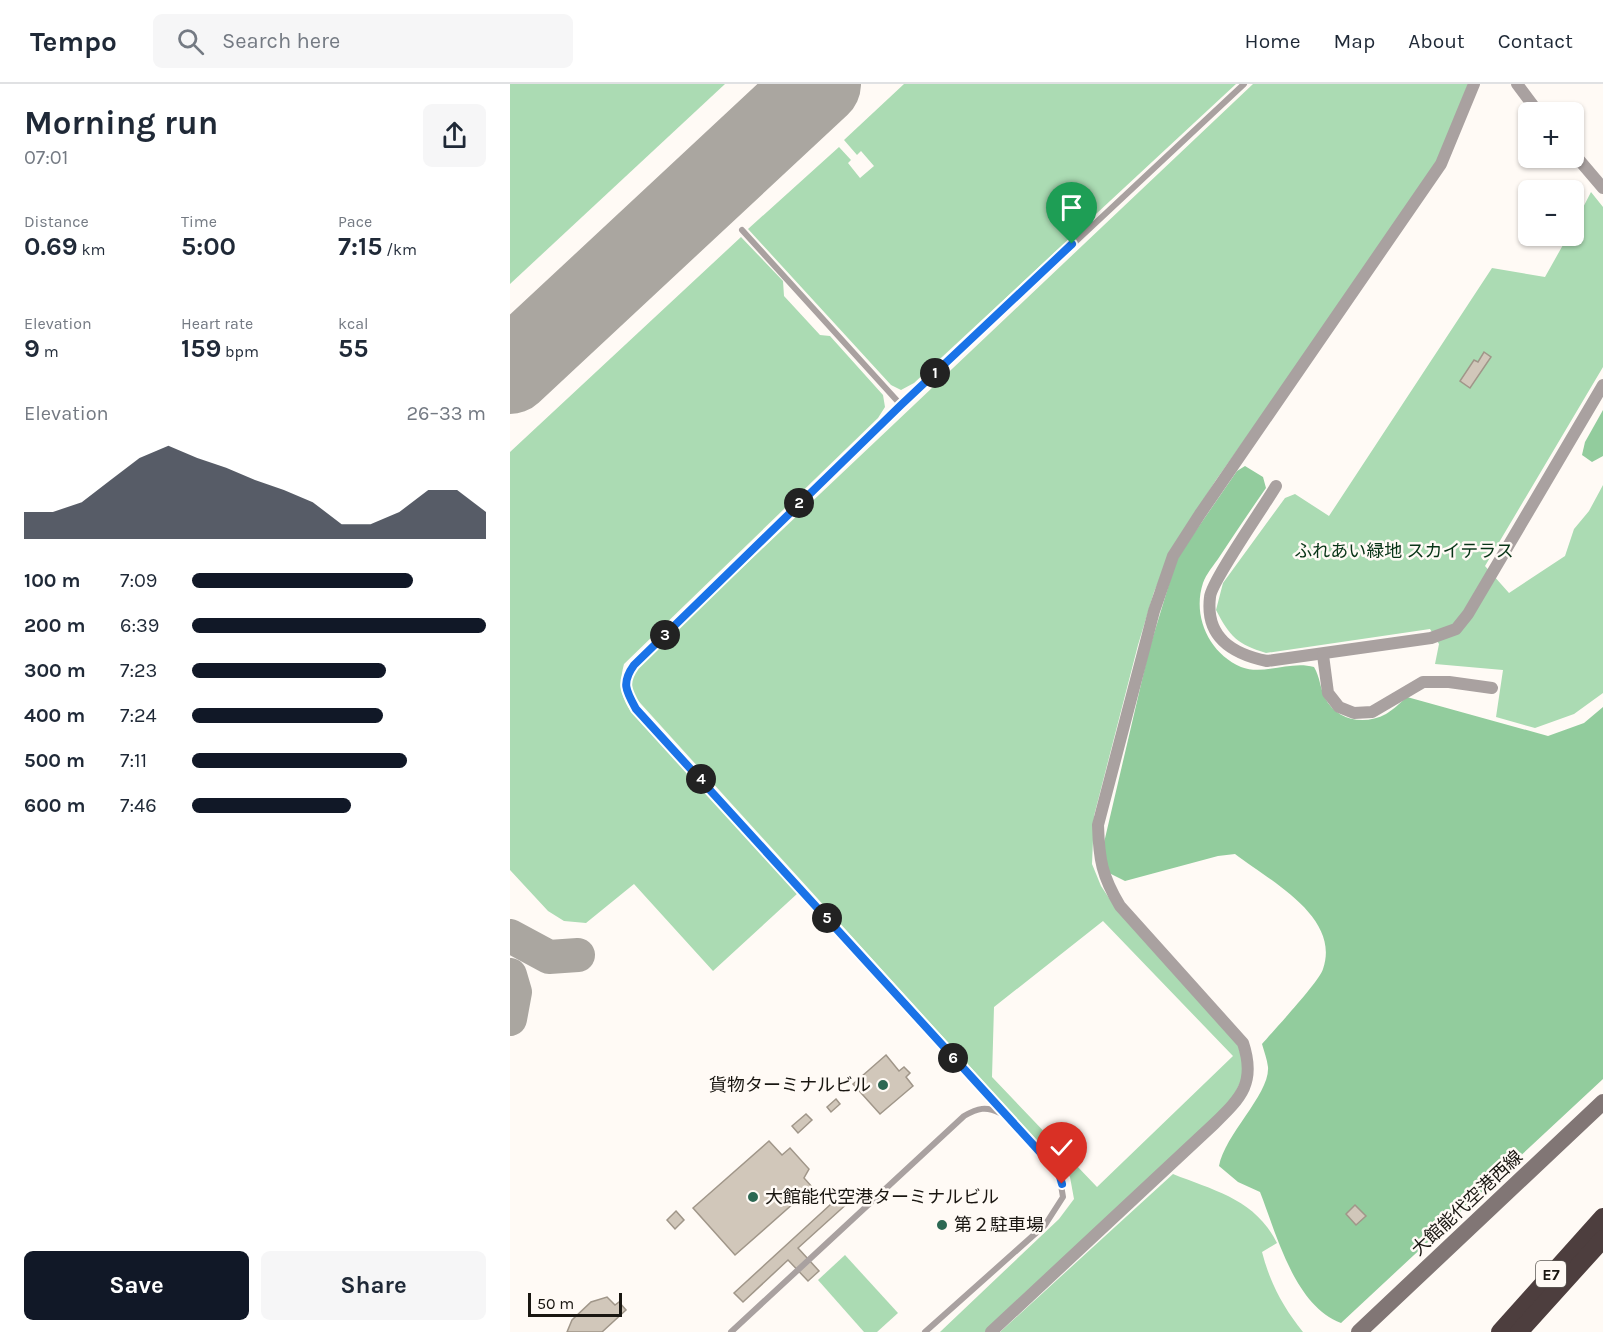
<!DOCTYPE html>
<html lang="en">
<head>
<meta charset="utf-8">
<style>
  :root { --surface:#fff; --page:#f6f6f7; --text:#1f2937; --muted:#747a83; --line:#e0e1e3; --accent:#111827 }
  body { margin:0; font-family:Karla,"Noto Sans JP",sans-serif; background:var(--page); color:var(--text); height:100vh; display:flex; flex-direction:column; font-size:22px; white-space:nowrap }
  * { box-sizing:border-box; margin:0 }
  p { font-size:20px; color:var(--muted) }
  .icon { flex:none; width:33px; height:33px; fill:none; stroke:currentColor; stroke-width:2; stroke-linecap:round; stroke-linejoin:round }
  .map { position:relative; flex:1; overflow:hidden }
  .side { display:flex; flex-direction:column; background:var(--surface); width:510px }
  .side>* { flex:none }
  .tools { position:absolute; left:1008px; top:18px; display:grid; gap:12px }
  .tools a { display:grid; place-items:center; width:66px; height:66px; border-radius:9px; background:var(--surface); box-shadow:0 2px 4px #0004; font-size:30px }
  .scale { position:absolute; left:18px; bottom:15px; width:94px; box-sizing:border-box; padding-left:6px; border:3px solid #191611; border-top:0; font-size:16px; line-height:21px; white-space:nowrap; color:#191611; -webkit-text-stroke:4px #fffaf5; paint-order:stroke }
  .pin { position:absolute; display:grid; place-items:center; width:51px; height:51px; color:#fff; margin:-62px -26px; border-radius:50% 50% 50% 0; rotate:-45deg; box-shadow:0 0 6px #0007 }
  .pin .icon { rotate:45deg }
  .km { position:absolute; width:30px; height:30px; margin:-15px; border-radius:50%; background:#222; color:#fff; font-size:16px; line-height:30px; text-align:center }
  .round { display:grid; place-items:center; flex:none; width:63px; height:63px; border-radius:9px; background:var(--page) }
  .head { display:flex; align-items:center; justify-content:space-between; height:102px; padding:0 24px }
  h1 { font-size:33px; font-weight:700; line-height:45px }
  .stats { display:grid; grid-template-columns:repeat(3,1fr); gap:9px; height:102px; padding:6px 24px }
  .stats div { display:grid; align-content:center }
  .stats b { font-size:26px; font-weight:700 }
  .stats small { font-size:16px; font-weight:400 }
  .stats p { font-size:16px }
  .chart { height:168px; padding:12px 24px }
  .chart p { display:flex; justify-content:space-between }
  .chart svg { width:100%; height:108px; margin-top:6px; fill:var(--accent); opacity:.7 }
  .cta { display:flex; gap:12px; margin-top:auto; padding:12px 24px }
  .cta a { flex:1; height:69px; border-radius:9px; background:var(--accent); color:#fff; font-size:24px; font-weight:700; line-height:69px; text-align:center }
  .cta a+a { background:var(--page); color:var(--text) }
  ul { padding:0 24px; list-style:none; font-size:20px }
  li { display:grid; grid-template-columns:96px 72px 1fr; align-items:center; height:45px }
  li i { height:15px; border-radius:8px; background:var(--accent) }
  header { display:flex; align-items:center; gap:36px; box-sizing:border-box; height:84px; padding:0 30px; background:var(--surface); border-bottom:2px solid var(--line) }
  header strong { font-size:28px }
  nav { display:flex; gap:33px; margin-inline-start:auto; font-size:21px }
  .search { width:420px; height:54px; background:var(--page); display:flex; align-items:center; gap:15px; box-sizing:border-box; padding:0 21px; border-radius:9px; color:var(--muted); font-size:22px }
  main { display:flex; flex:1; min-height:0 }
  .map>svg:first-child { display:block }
  .green { fill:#abdbb3; fill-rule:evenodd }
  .forest { fill:#92cc9d }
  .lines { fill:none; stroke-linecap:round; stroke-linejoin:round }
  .taxiway { stroke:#aaa6a0; stroke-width:34 }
  .runway { stroke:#aaa6a0; stroke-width:84 }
  .building { fill:#d1c7ba; stroke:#a09689; stroke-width:1.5 }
  .lane { stroke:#a9a1a0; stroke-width:6 }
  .street { stroke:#a9a1a0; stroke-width:12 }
  .secondary { stroke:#817675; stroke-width:16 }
  .highway { stroke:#4d3e3e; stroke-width:18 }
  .route-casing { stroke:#fff; stroke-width:12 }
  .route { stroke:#1a73e8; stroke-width:8 }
  .poi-dot { fill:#2c6853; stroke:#fffaf5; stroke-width:2 }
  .labels { text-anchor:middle; stroke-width:5; stroke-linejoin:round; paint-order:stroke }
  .shield { fill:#fffaf5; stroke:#5e5a55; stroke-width:1.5 }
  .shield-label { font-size:16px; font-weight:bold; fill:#191611 }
  .park-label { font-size:18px; fill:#073416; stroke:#fffaf5 }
  .poi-label { font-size:18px; fill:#191611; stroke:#fffaf5; text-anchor:start }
  .street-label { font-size:18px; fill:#191611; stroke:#fffaf5 }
</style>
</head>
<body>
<header>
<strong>Tempo</strong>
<div class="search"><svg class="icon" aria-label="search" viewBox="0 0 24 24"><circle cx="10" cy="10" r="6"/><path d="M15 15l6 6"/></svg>Search here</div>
<nav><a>Home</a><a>Map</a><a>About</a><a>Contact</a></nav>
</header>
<main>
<section class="side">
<div class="head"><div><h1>Morning run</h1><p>07:01</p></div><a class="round"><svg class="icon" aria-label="share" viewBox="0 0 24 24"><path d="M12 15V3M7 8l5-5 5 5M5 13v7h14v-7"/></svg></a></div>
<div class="stats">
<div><p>Distance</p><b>0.69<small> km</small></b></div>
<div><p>Time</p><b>5:00</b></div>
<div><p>Pace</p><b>7:15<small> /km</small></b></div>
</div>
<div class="stats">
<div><p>Elevation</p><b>9<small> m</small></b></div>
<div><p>Heart rate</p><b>159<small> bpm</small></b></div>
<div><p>kcal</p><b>55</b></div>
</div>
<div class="chart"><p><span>Elevation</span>26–33 m</p>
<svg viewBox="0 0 160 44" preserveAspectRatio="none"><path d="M0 44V33L10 33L20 29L30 20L40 11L50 6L60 11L70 15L80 20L90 24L100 29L110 38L120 38L130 33L140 24L150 24L160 33V44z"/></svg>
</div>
<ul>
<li><b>100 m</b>7:09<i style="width:75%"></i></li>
<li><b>200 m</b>6:39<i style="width:100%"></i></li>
<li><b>300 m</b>7:23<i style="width:66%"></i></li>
<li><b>400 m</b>7:24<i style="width:65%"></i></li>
<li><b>500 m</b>7:11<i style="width:73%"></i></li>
<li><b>600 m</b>7:46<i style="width:54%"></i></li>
</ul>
<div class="cta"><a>Save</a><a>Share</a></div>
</section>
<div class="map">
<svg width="1093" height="1248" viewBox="0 0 1093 1248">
  <rect width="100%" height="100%" fill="#fffaf5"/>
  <g class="green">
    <polygon points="0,0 215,0 0,200"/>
    <polygon points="394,0 726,0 404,299 391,306 381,301 238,145 329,63 341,76 338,79 350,94 364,82 351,67 347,71 334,56"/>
    <path d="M743,0H958L929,73L878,153L706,396L664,462L644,508L628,561L584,732L582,780L591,802L607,826L727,959C738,989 733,995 718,1021L476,1248H430L549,1135L564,1115L560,1093L122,610L119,599L122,588ZM593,837L723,972L587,1103L482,993L484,923Z"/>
    <path d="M1081,108L1093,123V283L975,482L999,509L1055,472L1064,445L1079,427L1093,401V609L1064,630L1025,644L986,633L993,586L925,580L929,560L920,545L756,569C727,560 720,553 706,526L713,499L775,414L785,410L819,432L982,184L1035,193L1058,152H1064V141Z"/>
    <path d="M231,153L273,197L274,212L310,251L320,252L373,311L375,323L368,334L114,580C109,599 110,610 120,626L288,809L203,887L124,800L76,839L54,837L38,827L0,786V368Z"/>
    <path d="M663,1090C705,1107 745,1115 767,1159L752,1168C760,1199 773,1223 793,1248H490Z"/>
    <polygon points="335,1171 388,1229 367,1248 354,1248 308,1196"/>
  </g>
  <g class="forest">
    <polygon points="1093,326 1093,372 1082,378 1072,371 1075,358"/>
    <path d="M735,382L753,393L756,404C740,427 725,449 710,472C704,481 696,490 693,499C682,532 699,569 731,583C754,592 780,576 804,583C810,593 810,604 815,614C826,636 854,642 876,630C883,626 891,618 897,613L1038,652L1074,639L1093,623V995L831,1239C784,1221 767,1151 750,1108L728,1098L709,1082C715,1050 760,1010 758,983C757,975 754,967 752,960C764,946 809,898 813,885C831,833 760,797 725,770L708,772L615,797L599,789L593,763L639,566L667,474L727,387Z"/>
  </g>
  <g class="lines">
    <g class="taxiway">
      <polyline points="0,852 39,873 68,871"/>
      <polyline points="0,891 5,908 0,935"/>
    </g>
    <polyline class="runway" points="0,288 309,0"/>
  </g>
  <g class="building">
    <polygon points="974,268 981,273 960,304 950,297 964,276 968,278"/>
    <polygon points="376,971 389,987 394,983 400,989 396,993 403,1002 370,1030 343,1000"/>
    <polygon points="326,1015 330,1020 321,1028 317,1023"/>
    <polygon points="296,1030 302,1036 288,1049 282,1042"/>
    <polygon points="259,1057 272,1071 280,1064 299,1085 294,1094 302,1103 225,1171 183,1124"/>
    <polygon points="333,1109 340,1117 288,1164 309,1187 298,1197 278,1176 233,1218 224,1209"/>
    <polygon points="845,1121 856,1132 846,1141 836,1130"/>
    <polygon points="166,1127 174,1136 165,1145 157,1136"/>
    <polygon points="97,1213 105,1221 109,1218 116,1226 92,1248 57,1248 62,1236 81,1218"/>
  </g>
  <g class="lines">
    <g class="lane">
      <polyline points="232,146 391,321"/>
      <path d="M221,1248L454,1032C468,1024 476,1022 490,1029"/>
      <path d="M415,1248L535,1141L553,1113L549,1089L126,625C116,607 111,599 124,581L391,321L734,0"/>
    </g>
    <g class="street">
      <polyline points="1007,0 1028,28"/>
      <polyline points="1064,70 1093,104"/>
      <path d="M766,402C755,421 701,498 700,513C695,554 723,570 757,577L921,554L946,545L958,530L1093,301"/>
      <polyline points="813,571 818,609 829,623 844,629 862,628 913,598 939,598 982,604"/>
      <path d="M481,1248L704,1040C732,1013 746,998 733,959L610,822C592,792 589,776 588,741L644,527L663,472L690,430L931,80L964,0"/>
    </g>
    <polyline class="secondary" points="849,1248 1093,1018"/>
    <g class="highway">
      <polyline points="990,1248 1093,1133"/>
      <polyline points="1009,1248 1093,1155"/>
    </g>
  </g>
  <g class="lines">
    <g class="route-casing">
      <path id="route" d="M552,1100L549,1089L126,625C116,607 111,599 124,581L391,321L562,160"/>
    </g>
    <use href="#route" class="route"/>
  </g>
  <g class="poi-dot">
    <circle cx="373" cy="1001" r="6"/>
    <circle cx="243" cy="1113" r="6"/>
    <circle cx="432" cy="1141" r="6"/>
  </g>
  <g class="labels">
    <rect class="shield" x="1026" y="1177" width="30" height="26" rx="4.5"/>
    <g class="shield-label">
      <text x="1041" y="1196">E7</text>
    </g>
    <g class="park-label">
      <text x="894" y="473">ふれあい緑地 スカイテラス</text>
    </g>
    <g class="poi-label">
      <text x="361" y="1007" text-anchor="end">貨物ターミナルビル</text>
      <text x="255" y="1119">大館能代空港ターミナルビル</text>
      <text x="444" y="1147">第２駐車場</text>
    </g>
    <g class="street-label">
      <text transform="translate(957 1119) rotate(-43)" y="6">大館能代空港西線</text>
    </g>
  </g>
</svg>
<div class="tools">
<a>+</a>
<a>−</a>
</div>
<div class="scale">50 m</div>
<div class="pin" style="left:562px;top:160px;background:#1e9e55"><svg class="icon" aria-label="arrive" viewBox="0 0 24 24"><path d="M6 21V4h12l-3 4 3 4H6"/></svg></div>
<div class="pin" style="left:552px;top:1100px;background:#d93025"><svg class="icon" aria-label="check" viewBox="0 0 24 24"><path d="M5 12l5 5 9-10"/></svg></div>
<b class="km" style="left:425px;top:289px">1</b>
<b class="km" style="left:289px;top:419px">2</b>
<b class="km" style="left:155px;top:551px">3</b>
<b class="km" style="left:191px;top:695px">4</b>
<b class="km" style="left:317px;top:834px">5</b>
<b class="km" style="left:443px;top:974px">6</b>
</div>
</main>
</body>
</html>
